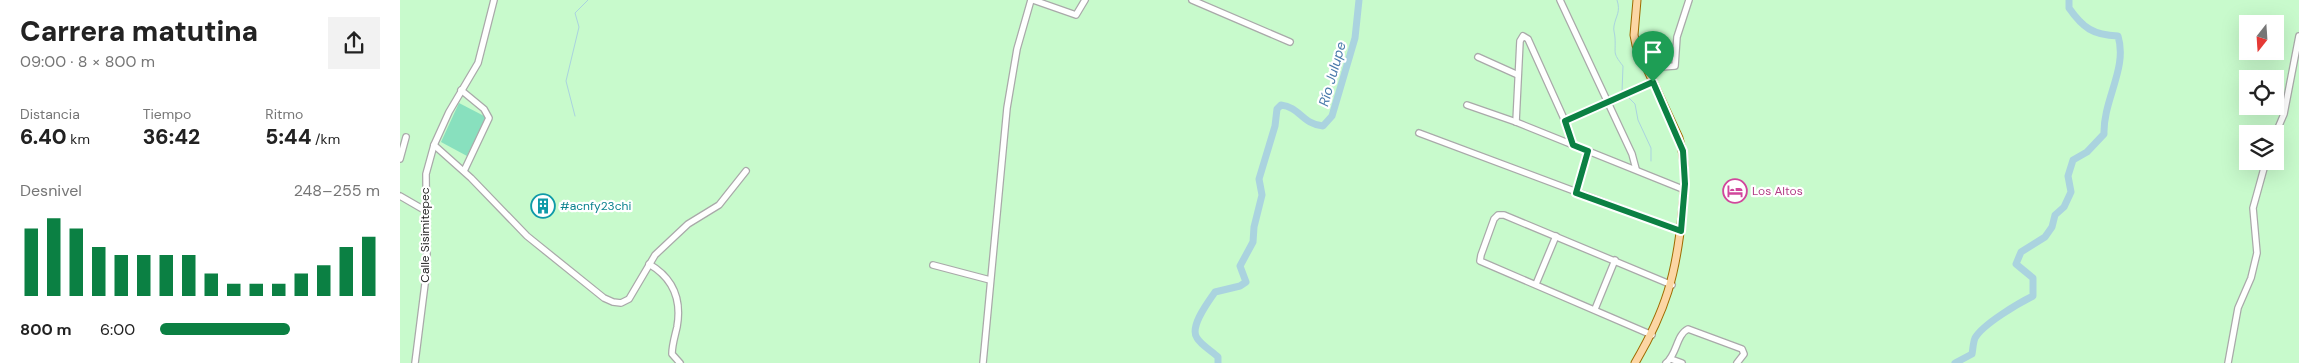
<!DOCTYPE html>
<html lang="es">
<head>
<meta charset="utf-8">
<style>
  :root { --surface:#fff; --page:#f2f2f2; --text:#222; --muted:#767676; --accent:#0b8043 }
  body { margin:0; font-family:"DM Sans",sans-serif; background:var(--page); color:var(--text); height:100vh; display:flex; flex-direction:column; font-size:19px; white-space:nowrap }
  * { box-sizing:border-box; margin:0 }
  p { font-size:16px; color:var(--muted) }
  .icon { flex:none; width:28px; height:28px; fill:none; stroke:currentColor; stroke-width:2; stroke-linecap:round; stroke-linejoin:round }
  .map { position:relative; flex:1; overflow:hidden }
  .details { display:flex; flex-direction:column; background:var(--surface); width:400px }
  .details>* { flex:none }
  .needle { width:32px; rotate:197deg }
  .tools { position:absolute; left:1839px; top:15px; display:grid; gap:10px }
  .tools a { display:grid; place-items:center; width:45px; height:45px; border-radius:0px; background:var(--surface); box-shadow:0 5px 20px #0002; font-size:25px }
  .pin { position:absolute; display:grid; place-items:center; width:42px; height:42px; color:#fff; margin:-51px -21px; border-radius:50% 50% 50% 0; rotate:-45deg; box-shadow:0 0 5px #0007 }
  .pin .icon { rotate:45deg }
  .round { display:grid; place-items:center; flex:none; width:52px; height:52px; border-radius:0px; background:var(--page) }
  .overview { display:flex; align-items:center; justify-content:space-between; height:85px; padding:0 20px }
  h1 { font-size:28px; font-weight:800; line-height:38px }
  .metrics { display:grid; grid-template-columns:repeat(3,1fr); gap:8px; height:85px; padding:5px 20px }
  .metrics div { display:grid; align-content:center }
  .metrics b { font-size:21px; font-weight:800 }
  .metrics small { font-size:14px; font-weight:400 }
  .metrics p { font-size:14px }
  .chart { height:140px; padding:10px 20px }
  .chart p { display:flex; justify-content:space-between }
  .chart svg { width:100%; height:90px; margin-top:5px; stroke:var(--accent); stroke-width:6 }
  ul { padding:0 20px; list-style:none; font-size:16px }
  li { display:grid; grid-template-columns:80px 60px 1fr; align-items:center; height:38px }
  li i { height:12px; border-radius:6px; background:var(--accent) }
  main { display:flex; flex:1; min-height:0 }
  .map>svg:first-child { display:block }
  .park { fill:#c8facc; fill-rule:evenodd }
  .pitch { fill:#88e0be }
  .lines { fill:none; stroke-linecap:round; stroke-linejoin:round }
  .stream { stroke:#aad3df; stroke-width:1 }
  .river { stroke:#aad3df; stroke-width:7 }
  .minor-casing { stroke:#a9a9a9; stroke-width:8 }
  .major-casing { stroke:#a06b00; stroke-width:9 }
  .minor { stroke:#fff; stroke-width:5.5 }
  .major { stroke:#fcd6a4; stroke-width:7 }
  .route-casing { stroke:#fff; stroke-width:10 }
  .route { stroke:#0b8043; stroke-width:6 }
  .labels { text-anchor:middle; stroke-width:4.5; stroke-linejoin:round; paint-order:stroke }
  .hotel-label { font-size:12px; fill:#b23c85; stroke:#fff; text-anchor:start }
  .culture-label { font-size:12px; fill:#0d838f; stroke:#fff; text-anchor:start }
  .street-label { font-size:12px; fill:#222; stroke:#fff }
  .water-label { font-size:14px; font-style:italic; fill:#4a7aab; stroke:#fff }
</style>
</head>
<body>
<main>
<section class="details">
<div class="overview"><div><h1>Carrera matutina</h1><p>09:00 · 8 × 800 m</p></div><a class="round"><svg class="icon" aria-label="share" viewBox="0 0 24 24"><path d="M12 15V3M7 8l5-5 5 5M5 13v7h14v-7"/></svg></a></div>
<div class="metrics">
<div><p>Distancia</p><b>6.40<small> km</small></b></div>
<div><p>Tiempo</p><b>36:42</b></div>
<div><p>Ritmo</p><b>5:44<small> /km</small></b></div>
</div>
<div class="chart"><p><span>Desnivel</span>248–255 m</p>
<svg viewBox="0 0 160 44" preserveAspectRatio="none"><path d="M5 44V11M15 44V6M25 44V11M35 44V20M45 44V24M55 44V24M65 44V24M75 44V24M85 44V33M95 44V38M105 44V38M115 44V38M125 44V33M135 44V29M145 44V20M155 44V15"/></svg>
</div>
<ul>
<li><b>800 m</b>6:00<i style="width:59%"></i></li>
</ul>
</section>
<div class="map">
<svg width="1899" height="363" viewBox="0 0 1899 363">
  <rect width="100%" height="100%" fill="#f2efe9"/>
  <path class="park" d="M0,0H1899V363H0ZM1848,24H1875V51H1848ZM1848,79H1875V106H1848ZM1848,134H1875V161H1848Z"/>
  <polygon class="pitch" points="59,103 86,117 67,156 41,142"/>
  <g class="lines">
    <g class="stream">
      <path d="M1217,0C1221,12 1216,15 1214,26C1213,30 1215,34 1215,38C1216,54 1212,52 1223,66L1222,92"/>
      <polyline points="1227,96 1235,104 1238,120 1251,148 1251,161"/>
      <polyline points="175,116 166,81 179,27 175,13 188,0"/>
    </g>
    <g class="river">
      <path d="M818,363V357C812,351 801,345 797,338C789,327 808,302 815,292L840,286L846,282L840,266L853,242L854,227L862,195L859,179L875,126L877,109L881,105C900,107 902,124 923,126L932,116L955,38L959,0"/>
      <path d="M1555,363L1572,354C1573,349 1573,343 1575,338C1583,324 1619,303 1633,296V278L1616,264L1621,252L1645,237L1652,227L1655,215L1664,207L1671,192L1668,176L1673,160L1687,152L1704,134C1703,100 1728,68 1718,36C1693,35 1683,28 1669,8V0"/>
    </g>
    <g class="minor-casing">
      <g id="minor">
        <polyline points="633,0 676,15 685,0"/>
        <polyline points="792,0 890,42"/>
        <polyline points="1160,0 1232,154 1236,169"/>
        <polyline points="1078,57 1118,75"/>
        <polyline points="1247,68 1275,66 1277,37 1289,0"/>
        <polyline points="61,90 84,109 89,118 64,171"/>
        <polyline points="1067,105 1116,122 1285,190"/>
        <polyline points="1165,121 1253,82"/>
        <polyline points="1116,122 1120,41 1123,36 1128,39 1165,121 1173,145"/>
        <polyline points="1019,133 1281,231"/>
        <polyline points="1875,135 1884,114 1899,36"/>
        <polyline points="34,145 71,178 127,236 204,298 213,302 221,303 229,299 255,255 288,224 319,205 346,171"/>
        <polyline points="0,159 6,137"/>
        <polyline points="1176,193 1188,151"/>
        <polyline points="0,196 26,211"/>
        <path d="M249,264C273,278 282,299 277,327C275,336 272,345 272,354L280,363"/>
        <polyline points="533,265 590,280"/>
        <polyline points="1136,284 1156,236"/>
        <polyline points="1195,309 1215,260"/>
        <polyline points="1252,335 1080,261 1081,255 1094,219 1098,215 1104,215 1272,285"/>
        <polyline points="1271,359 1282,363"/>
        <polyline points="15,363 27,268 26,174 34,145 49,112 78,63 94,0"/>
        <polyline points="583,363 607,108 617,49 631,0"/>
        <path d="M1266,363C1277,355 1276,335 1288,329L1342,349L1344,354L1337,363"/>
        <polyline points="1828,363 1838,308 1851,278 1857,253 1853,208 1866,161"/>
      </g>
    </g>
    <g class="major-casing">
      <path id="major" d="M1235,363C1266,310 1276,275 1282,215C1285,188 1287,164 1279,138L1236,45L1234,35L1237,0"/>
    </g>
    <use href="#minor" class="minor"/>
    <use href="#major" class="major"/>
  </g>
  <g class="lines">
    <g class="route-casing">
      <polygon id="route" points="1253,82 1283,151 1285,184 1281,231 1176,193 1188,151 1173,145 1165,121"/>
    </g>
    <use href="#route" class="route"/>
  </g>
  <defs>
    <g id="hotel-ring" transform="scale(1.25)"><circle r="9.5" fill="#fff" stroke="#d1479c" stroke-width="1.5"/><path d="M-6-4.5h1.5V1H6V5H4.5V3h-9V5H-6ZM-4 0a1.8 1.8 0 1 1 3.6 0ZM.5 0V-2.5h3Q6-2.5 6 0Z" fill="#d1479c"/></g>
    <g id="building-ring" transform="scale(1.25)"><circle r="9.5" fill="#fff" stroke="#0f9aa8" stroke-width="1.5"/><path d="M-4-6H4V6H1V3H-1V6H-4ZM-2.5-4.3h1.7v1.8h-1.7ZM.8-4.3h1.7v1.8H.8ZM-2.5-1h1.7V.8h-1.7ZM.8-1h1.7V.8H.8Z" fill="#0f9aa8"/></g>
  </defs>
  <g fill-rule="evenodd">
    <use href="#hotel-ring" x="1335" y="191"/>
    <use href="#building-ring" x="143" y="206"/>
  </g>
  <g class="labels">
    <g class="hotel-label">
      <text x="1352" y="195">Los Altos</text>
    </g>
    <g class="culture-label">
      <text x="160" y="210">#acnfy23chi</text>
    </g>
    <g class="street-label">
      <text transform="translate(25 235) rotate(-90)" y="4">Calle Sisimitepec</text>
    </g>
    <g class="water-label">
      <text transform="translate(932 74) rotate(-74)" y="5">Río Julupe</text>
    </g>
  </g>
</svg>
<div class="tools">
<a><svg class="needle" viewBox="-14 -14 28 28"><path d="M0-13l5 13h-10z" fill="#e53935"/><path d="M0 13l5-13h-10z" fill="#767676"/></svg></a>
<a><svg class="icon" aria-label="locate" viewBox="0 0 24 24"><circle cx="12" cy="12" r="6"/><path d="M12 2v4M12 18v4M2 12h4M18 12h4"/></svg></a>
<a><svg class="icon" aria-label="layers" viewBox="0 0 24 24"><path d="M12 4l9 5-9 5-9-5zM3 14l9 5 9-5"/></svg></a>
</div>
<div class="pin" style="left:1253px;top:82px;background:#1e9e55"><svg class="icon" aria-label="arrive" viewBox="0 0 24 24"><path d="M6 21V4h12l-3 4 3 4H6"/></svg></div>
</div>
</main>
</body>
</html>
